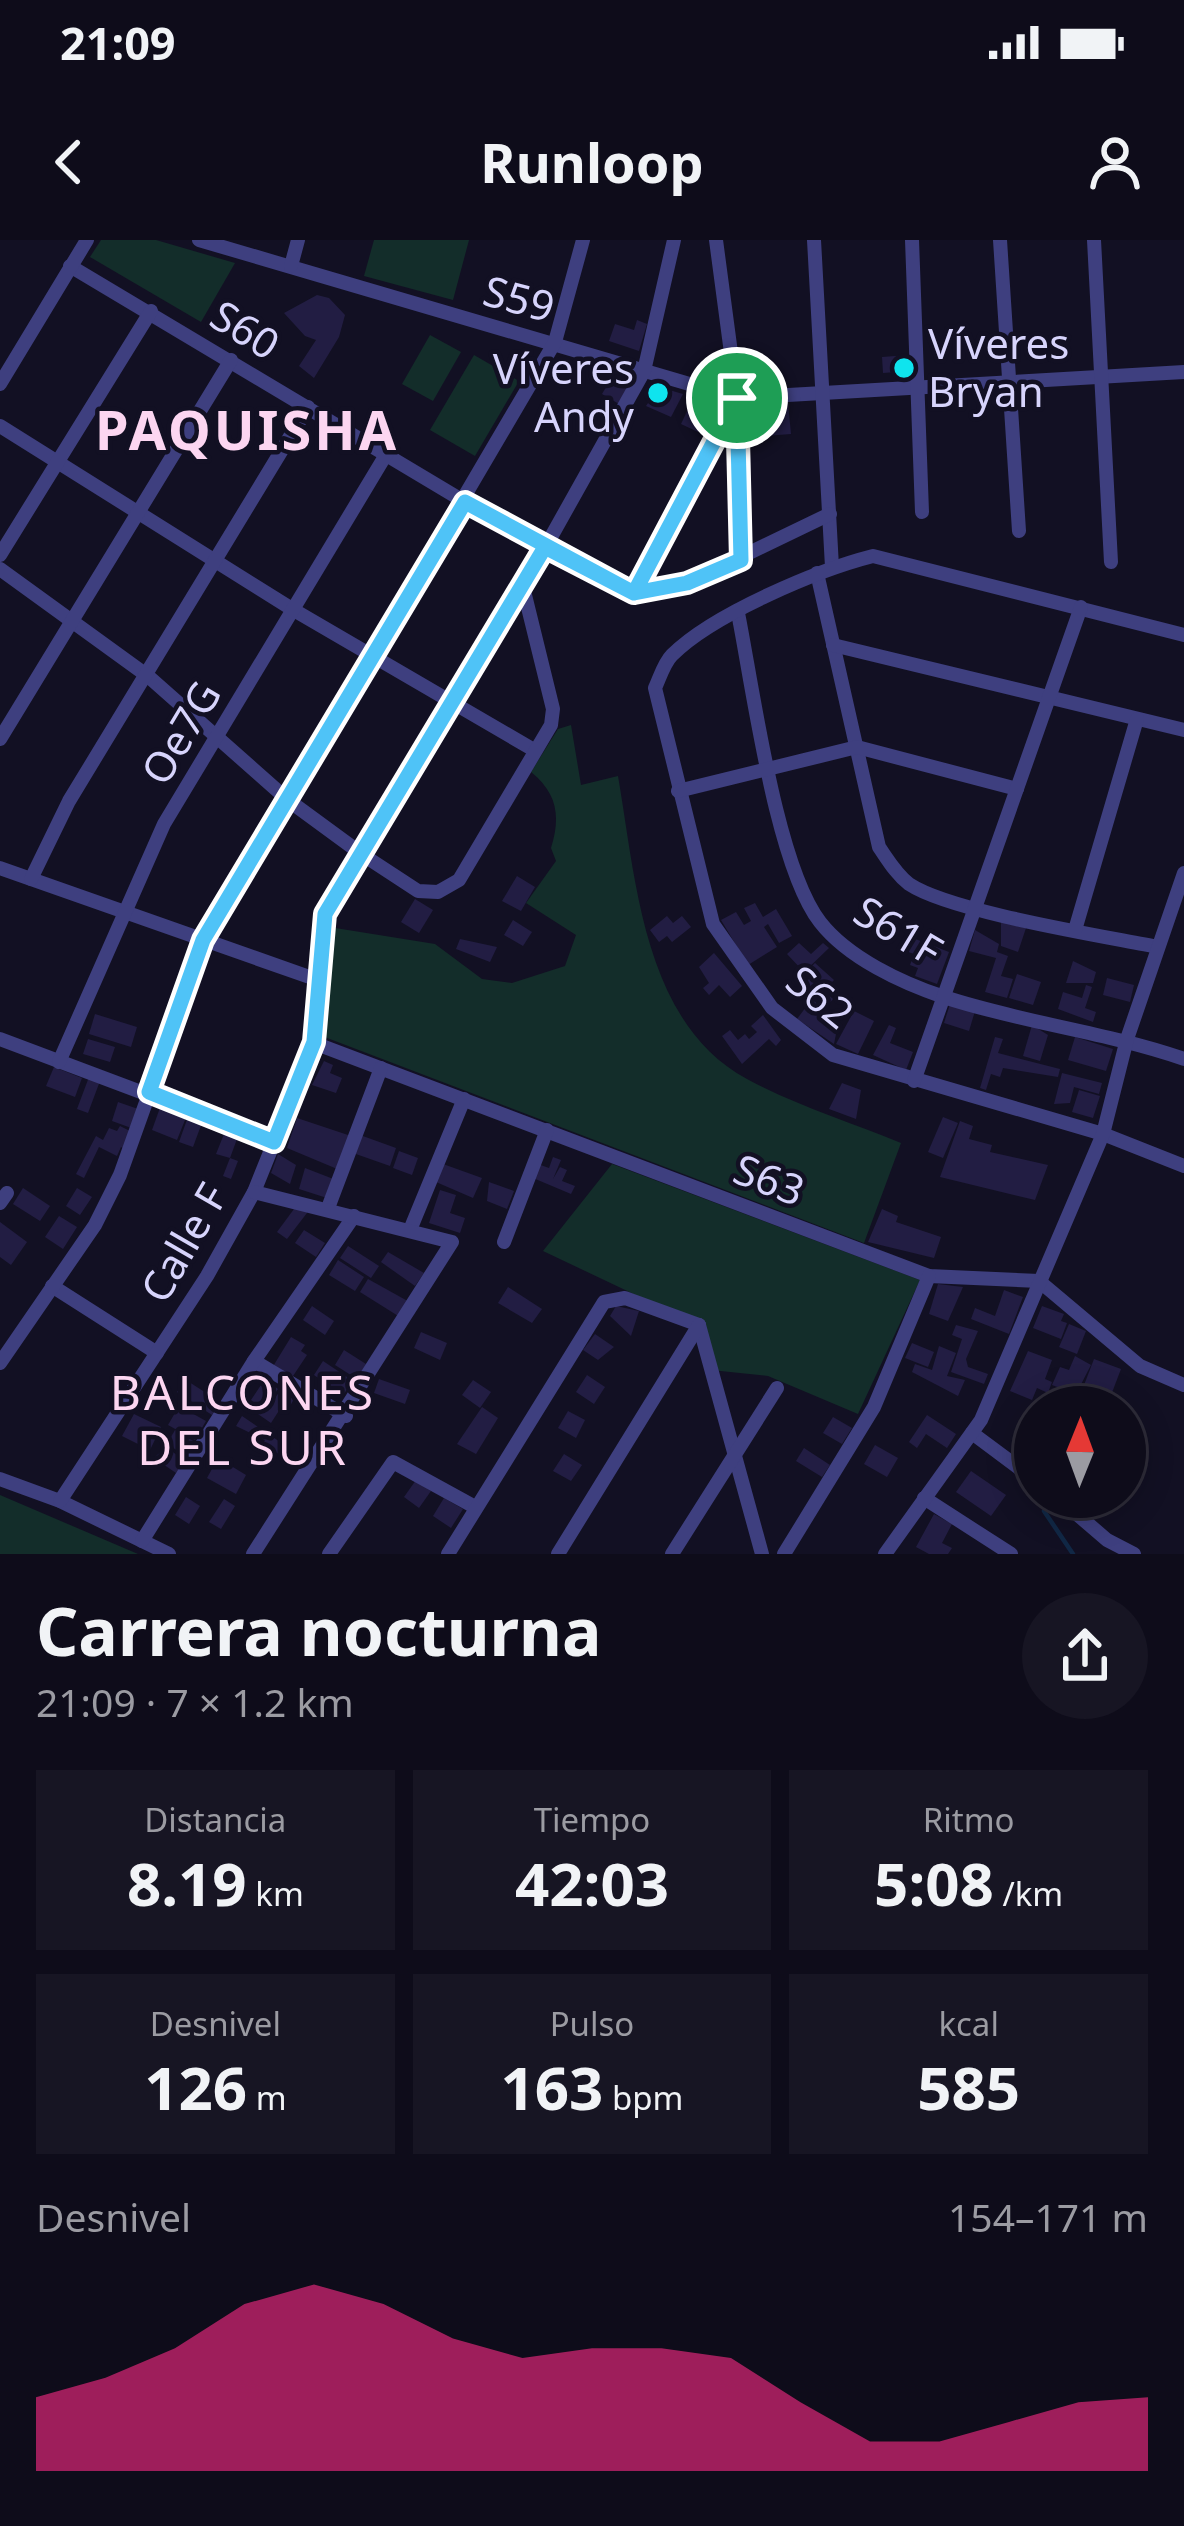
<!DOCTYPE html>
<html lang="es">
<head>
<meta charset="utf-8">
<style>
  :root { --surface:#0e0c1a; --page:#171523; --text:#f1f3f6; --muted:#9b9ba2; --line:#2e2c39; --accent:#db2777 }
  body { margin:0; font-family:"Noto Sans",sans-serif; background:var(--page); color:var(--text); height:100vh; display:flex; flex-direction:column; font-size:45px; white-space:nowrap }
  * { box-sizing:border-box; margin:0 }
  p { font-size:39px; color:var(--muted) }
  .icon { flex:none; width:66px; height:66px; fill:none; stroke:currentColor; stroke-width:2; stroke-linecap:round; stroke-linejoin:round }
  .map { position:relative; height:1314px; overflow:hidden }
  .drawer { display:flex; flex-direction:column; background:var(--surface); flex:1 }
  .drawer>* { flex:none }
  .needle { width:78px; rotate:1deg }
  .buttons { position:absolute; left:1014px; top:1146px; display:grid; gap:24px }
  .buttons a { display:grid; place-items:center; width:132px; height:132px; border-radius:50%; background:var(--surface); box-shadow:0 6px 30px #0003,0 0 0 3px var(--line); font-size:60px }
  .pin { position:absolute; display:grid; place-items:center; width:102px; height:102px; color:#fff; margin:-51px; border:6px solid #fff; border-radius:50%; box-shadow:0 3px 12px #0007 }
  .round { display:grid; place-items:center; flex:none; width:126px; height:126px; border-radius:63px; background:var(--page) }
  .overview { display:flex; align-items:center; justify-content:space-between; height:204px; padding:0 36px }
  h1 { font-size:66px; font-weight:700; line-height:90px }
  .stats { display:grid; grid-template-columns:repeat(3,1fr); gap:18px; height:204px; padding:12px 36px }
  .stats div { display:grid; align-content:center; border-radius:0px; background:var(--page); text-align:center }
  .stats b { font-size:60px; font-weight:700 }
  .stats small { font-size:33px; font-weight:400 }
  .stats p { font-size:33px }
  .chart { height:336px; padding:24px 36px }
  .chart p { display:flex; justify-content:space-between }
  .chart svg { width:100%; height:216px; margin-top:12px; fill:var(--accent); opacity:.7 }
  .status { display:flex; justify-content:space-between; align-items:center; height:84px; padding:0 60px; background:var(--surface); direction:ltr }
  .status svg { height:33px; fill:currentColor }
  header { display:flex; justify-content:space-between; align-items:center; height:156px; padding:0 36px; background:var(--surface); font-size:54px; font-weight:700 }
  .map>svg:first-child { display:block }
  .green { fill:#132d2a }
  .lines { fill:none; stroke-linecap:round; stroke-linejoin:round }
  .stream { stroke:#112846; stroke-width:4.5 }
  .building { fill:#221d43 }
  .minor { stroke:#3e3f7f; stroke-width:14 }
  .route-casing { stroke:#fff; stroke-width:24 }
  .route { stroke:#4fc3f7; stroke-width:15 }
  .poi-dot { fill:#0fe4ee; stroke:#121023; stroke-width:4.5 }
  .labels { text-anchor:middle; stroke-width:9; stroke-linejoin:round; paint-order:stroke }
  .street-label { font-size:42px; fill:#d7d4fc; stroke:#121023 }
  .poi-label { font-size:42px; fill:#d7d4fc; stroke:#121023; text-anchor:start }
  .quarter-label { font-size:48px; letter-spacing:3px; fill:#fcd6f1; stroke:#121023 }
  .district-label { font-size:54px; font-weight:bold; letter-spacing:3px; fill:#fcd6f1; stroke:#121023 }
</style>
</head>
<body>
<div class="status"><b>21:09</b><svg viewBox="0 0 49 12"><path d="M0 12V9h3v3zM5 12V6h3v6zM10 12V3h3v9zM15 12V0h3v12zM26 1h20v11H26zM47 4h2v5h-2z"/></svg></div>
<header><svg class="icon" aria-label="back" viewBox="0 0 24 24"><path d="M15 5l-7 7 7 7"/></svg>Runloop<svg class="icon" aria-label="person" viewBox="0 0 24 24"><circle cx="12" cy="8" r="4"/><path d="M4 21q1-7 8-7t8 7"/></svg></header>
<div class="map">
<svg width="1184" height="1314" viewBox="0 0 1184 1314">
  <rect width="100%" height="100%" fill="#121023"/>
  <g class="green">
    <polygon points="101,0 156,0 235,23 201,82 90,17"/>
    <polygon points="374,0 469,0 453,60 364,36"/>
    <polygon points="430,95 461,112 433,161 402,144"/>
    <polygon points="474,115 519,141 475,216 430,190"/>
    <path d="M571,485L581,545L618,536C636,639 643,783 747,839C795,865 850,882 901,903L864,1003L322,796L329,687L435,704L482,739L512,743L565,726L576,695L526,663L556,621L551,608C561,576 557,553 531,532L558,489Z"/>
    <polygon points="612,924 920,1040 858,1174 768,1136 711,1130 699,1085 543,1011"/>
    <polygon points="0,1255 138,1314 0,1314"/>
  </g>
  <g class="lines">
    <polyline class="stream" points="1044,1271 1073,1314"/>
  </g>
  <g class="building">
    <polygon points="317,55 329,58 345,75 339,97 314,138 299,126 316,100 305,96 284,73"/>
    <polygon points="637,80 647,84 639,111 609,101 615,84 634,90"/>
    <polygon points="908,115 909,131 883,133 882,117"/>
    <polygon points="615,132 633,138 619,164 602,154"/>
    <polygon points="659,147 683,154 671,177 646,166"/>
    <polygon points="696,152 713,160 698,192 681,184"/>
    <polygon points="788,163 791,194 753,197 751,166"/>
    <polygon points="517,636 535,647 521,671 502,661"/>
    <polygon points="415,659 433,670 419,693 401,682"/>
    <polygon points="755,663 763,677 776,669 792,696 779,703 768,684 764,687 777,707 748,725 721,680 736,672 744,685 751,681 744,668"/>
    <polygon points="667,676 673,683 682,676 691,687 672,702 667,696 659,702 650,690"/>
    <polygon points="513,680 532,692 523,706 504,695"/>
    <polygon points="1001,682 1026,688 1018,712 1001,706"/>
    <polygon points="975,690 999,704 997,712 1008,716 1001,736 1013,739 1007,758 985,752 996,718 969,711"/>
    <polygon points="905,695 949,712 937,744 915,736 918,728 910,725 914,714 900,709"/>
    <polygon points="460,699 497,707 490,722 456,709"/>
    <polygon points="799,703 811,714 823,703 829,708 804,732 787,714"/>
    <polygon points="714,713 742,746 730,757 719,745 709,755 703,748 709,743 699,727"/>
    <polygon points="1073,721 1096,732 1093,743 1066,743"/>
    <polygon points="815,723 834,740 824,751 833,759 826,767 805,744 810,738 805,733"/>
    <polygon points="1017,734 1041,742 1033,765 1009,758"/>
    <polygon points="1107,738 1134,745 1130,762 1103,755"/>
    <polygon points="1086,745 1092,747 1085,768 1096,772 1093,782 1058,769 1063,752 1082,758"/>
    <polygon points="812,759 838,784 834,804 797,779"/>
    <polygon points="950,764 975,771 969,791 944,783"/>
    <polygon points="854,771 874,781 858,814 836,804"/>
    <polygon points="95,774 137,787 131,807 89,794"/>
    <polygon points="763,775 781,800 776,806 769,799 742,824 722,796 730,790 738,800 745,794 749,799 757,792 751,786"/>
    <polygon points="889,785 896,788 890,803 913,812 906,830 873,815"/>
    <polygon points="1032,785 1048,795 1040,821 1023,816"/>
    <polygon points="995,797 1003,799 998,813 1060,829 1058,837 1003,828 1000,837 991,834 986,850 980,848"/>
    <polygon points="1075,797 1113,809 1106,831 1068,820"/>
    <polygon points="88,799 115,807 110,822 83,814"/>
    <polygon points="324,821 333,825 330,833 342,838 336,853 312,845"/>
    <polygon points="54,827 82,838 75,857 46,846"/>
    <polygon points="1062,833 1102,843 1099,854 1074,847 1070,863 1054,864"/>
    <polygon points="89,837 100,841 88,873 77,869"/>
    <polygon points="842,843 861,850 856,879 829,869"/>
    <polygon points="1079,850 1100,856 1093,878 1072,872"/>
    <polygon points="118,862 141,870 134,889 112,881"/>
    <polygon points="161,865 187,875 177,900 152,890"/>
    <polygon points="189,874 203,880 193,907 179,902"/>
    <polygon points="943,877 958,883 943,918 928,912"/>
    <polygon points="297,878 354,897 342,931 287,908"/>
    <polygon points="960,881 973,886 969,899 992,905 990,912 1048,925 1035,960 940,937"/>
    <polygon points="120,886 134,893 126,910 121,907 117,916 99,907 84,938 76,934 96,896 103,900 109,888 117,891"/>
    <polygon points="224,894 237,899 230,918 238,921 231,939 223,936 230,918 216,914"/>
    <polygon points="360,895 396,908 390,926 353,913"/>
    <polygon points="399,911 418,918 412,935 393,928"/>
    <polygon points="278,914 296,925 290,944 271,933"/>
    <polygon points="553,917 561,920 553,939 560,927 567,930 562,941 575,946 571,954 533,938 538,924 549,928"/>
    <polygon points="443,924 482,938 473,958 436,942"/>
    <polygon points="305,928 336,940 330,959 299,949"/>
    <polygon points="489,942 514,951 507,969 487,961"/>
    <polygon points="23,948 50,966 40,981 13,964"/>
    <polygon points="77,948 92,957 80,975 66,966"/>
    <polygon points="440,950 456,955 450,973 465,978 460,993 429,983"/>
    <polygon points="297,965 310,969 287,999 277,992"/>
    <polygon points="882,969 898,976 896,982 941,997 934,1018 868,1002"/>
    <polygon points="59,976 77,987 63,1009 45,997"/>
    <polygon points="0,982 27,1002 11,1025 0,1017"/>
    <polygon points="304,990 325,1003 316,1017 295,1003"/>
    <polygon points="348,1006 379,1026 371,1038 340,1018"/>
    <polygon points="388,1012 424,1033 415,1046 381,1022"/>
    <polygon points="338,1020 364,1037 355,1051 329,1035"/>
    <polygon points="368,1039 413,1064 403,1079 360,1052"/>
    <polygon points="938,1044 963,1047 948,1081 929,1074"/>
    <polygon points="508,1047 542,1069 532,1083 498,1063"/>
    <polygon points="1004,1050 1023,1057 1009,1094 971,1079 975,1068 995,1076"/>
    <polygon points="312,1066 334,1081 325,1095 303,1080"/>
    <polygon points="616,1066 639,1071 631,1096 610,1076"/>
    <polygon points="1042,1066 1064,1074 1061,1081 1067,1083 1061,1099 1033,1088"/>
    <polygon points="1069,1084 1086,1091 1077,1114 1059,1107"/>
    <polygon points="956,1085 978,1091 966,1119 968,1127 988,1134 984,1144 951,1132 962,1099 952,1095"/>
    <polygon points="421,1092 447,1103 440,1120 414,1108"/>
    <polygon points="595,1094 614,1107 598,1120 583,1110"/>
    <polygon points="291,1097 305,1105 301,1111 307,1115 291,1139 272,1128"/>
    <polygon points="912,1103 934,1112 928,1127 905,1118"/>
    <polygon points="939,1106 956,1113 947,1136 965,1140 958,1156 912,1132 915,1124 932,1130"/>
    <polygon points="344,1110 366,1124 357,1139 335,1125"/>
    <polygon points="1028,1111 1052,1120 1045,1139 1052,1142 1048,1153 1037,1148 1032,1160 1010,1151"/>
    <polygon points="1075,1116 1091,1125 1076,1154 1052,1145 1060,1127 1069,1130"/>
    <polygon points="1094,1119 1121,1129 1108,1163 1081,1153"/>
    <polygon points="323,1121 353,1141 343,1155 314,1135"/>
    <polygon points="587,1135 605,1147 594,1164 576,1152"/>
    <polygon points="265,1139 278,1149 262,1172 249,1163"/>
    <polygon points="379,1139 410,1150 405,1164 374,1153"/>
    <polygon points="186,1140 220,1162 212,1175 177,1152"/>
    <polygon points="473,1140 491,1152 480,1168 462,1155"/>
    <polygon points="280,1151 294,1159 286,1173 280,1169 271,1183 255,1172 264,1173"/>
    <polygon points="179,1166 206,1181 195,1200 168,1185"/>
    <polygon points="482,1167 498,1178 476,1214 457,1204"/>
    <polygon points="568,1171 585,1180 576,1198 558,1188"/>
    <polygon points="134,1174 161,1187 150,1210 122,1196"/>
    <polygon points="927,1175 956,1194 947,1208 926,1194 917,1208 909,1202"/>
    <polygon points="242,1176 286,1206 281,1214 259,1209 265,1200 236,1186"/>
    <polygon points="833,1177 852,1188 842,1204 823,1193"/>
    <polygon points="175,1190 200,1205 191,1219 167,1204"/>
    <polygon points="875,1205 898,1218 887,1237 864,1224"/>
    <polygon points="166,1207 185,1221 176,1233 154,1218"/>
    <polygon points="804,1208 830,1225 822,1237 796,1221"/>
    <polygon points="564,1214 582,1225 571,1241 553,1231"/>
    <polygon points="218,1218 246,1235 236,1254 207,1238"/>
    <polygon points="971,1231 1006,1255 991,1276 956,1252"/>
    <polygon points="416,1240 431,1251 419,1268 404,1257"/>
    <polygon points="186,1257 200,1266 189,1284 175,1275"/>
    <polygon points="444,1258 463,1269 451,1288 433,1276"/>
    <polygon points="224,1259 235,1266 221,1289 209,1282"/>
    <polygon points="934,1274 952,1284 942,1303 952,1308 948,1314 929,1314 916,1307"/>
  </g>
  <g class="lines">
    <g class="minor">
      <polyline points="199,0 737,158 1184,132"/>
      <polyline points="716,0 737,158 741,320"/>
      <polyline points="814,0 832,327"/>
      <polyline points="912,0 922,272"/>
      <polyline points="1000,0 1019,291"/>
      <polyline points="1094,0 1111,322"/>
      <polyline points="70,26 465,262 634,353"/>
      <polyline points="291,26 298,0"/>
      <polyline points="0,144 87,0"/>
      <polyline points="0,186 292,369 534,510"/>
      <polyline points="0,315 151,71"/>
      <polyline points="0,329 149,437 288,560 363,615 418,651 438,652 459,640 551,485 553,469 523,347"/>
      <path d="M817,333L879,607C888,620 896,634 909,644C951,672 1103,696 1158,707"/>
      <polyline points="634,353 736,161"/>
      <polyline points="634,353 687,343 830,274"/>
      <path d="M738,373C753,448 776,625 820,682C848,718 902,743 944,757C1023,783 1106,792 1184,819"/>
      <path d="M1184,395L873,316C818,330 713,374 672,415C664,423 660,437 655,448L713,684L772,768L833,815L1103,894L1184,926"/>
      <polyline points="833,405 1184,490"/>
      <polyline points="0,499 231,120"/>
      <polyline points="678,551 857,507 1017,549"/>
      <polyline points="0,628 318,740"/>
      <polyline points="31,639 69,561 308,167"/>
      <polyline points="1075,690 1137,479"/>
      <polyline points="0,799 274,902"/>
      <polyline points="314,803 929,1036 1039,1041 1140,1126 1184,1145"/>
      <polyline points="59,822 164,584 387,213"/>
      <polyline points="914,841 1081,367"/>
      <polyline points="0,963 7,953"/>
      <polyline points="328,968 381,828"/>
      <polyline points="410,990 464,859"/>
      <polyline points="504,1002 547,890"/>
      <polyline points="52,1046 157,1113"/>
      <polyline points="699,1085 762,1314"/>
      <polyline points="254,1121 346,1176"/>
      <polyline points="0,1123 95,985 120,935 204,700 555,102 583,0"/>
      <polyline points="972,1193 1035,1240"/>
      <polyline points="0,1239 60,1261 169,1314"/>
      <polyline points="1057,1257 1107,1300 1134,1314"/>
      <polyline points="924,1258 1011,1314"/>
      <polyline points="60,1261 207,1036 254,952 314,803 325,674 523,347 644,131 674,0"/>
      <polyline points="142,1301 254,1121 354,976"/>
      <polyline points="253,1314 452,1002 254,952"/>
      <polyline points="329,1314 393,1222 475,1267"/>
      <polyline points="448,1314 604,1062 625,1058 699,1085"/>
      <polyline points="558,1314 699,1085"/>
      <polyline points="672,1314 777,1148"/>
      <polyline points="784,1314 874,1167 929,1036"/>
      <polyline points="885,1314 981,1180 1103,894 1127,799 1184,633"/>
    </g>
  </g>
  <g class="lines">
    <g class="route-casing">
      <polyline id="route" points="737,158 634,353 465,262 203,700 149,852 274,902 314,802 325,674 545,307 634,353 687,343 741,320 737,158"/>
    </g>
    <use href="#route" class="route"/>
  </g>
  <g class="poi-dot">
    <circle cx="904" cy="128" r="12"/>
    <circle cx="658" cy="153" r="12"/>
  </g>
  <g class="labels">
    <g class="street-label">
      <text transform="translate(519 59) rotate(15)" y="15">S59</text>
      <text transform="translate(245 90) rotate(32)" y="15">S60</text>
      <text transform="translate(181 493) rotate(-59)" y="15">Oe7G</text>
      <text transform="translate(898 691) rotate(31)" y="15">S61F</text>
      <text transform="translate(820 757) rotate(39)" y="15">S62</text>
      <text transform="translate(769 940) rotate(21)" y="15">S63</text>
      <text transform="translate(184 1003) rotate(-60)" y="15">Calle F</text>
    </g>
    <g class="poi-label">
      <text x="928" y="119">Víveres<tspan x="928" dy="48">Bryan</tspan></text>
      <text x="634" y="144" text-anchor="end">Víveres<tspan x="634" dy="48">Andy</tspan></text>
    </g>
    <g class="quarter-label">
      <text x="243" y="1170">BALCONES<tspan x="243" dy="55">DEL SUR</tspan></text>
    </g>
    <g class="district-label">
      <text x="247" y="210">PAQUISHA</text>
    </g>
  </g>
</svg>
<div class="buttons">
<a><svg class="needle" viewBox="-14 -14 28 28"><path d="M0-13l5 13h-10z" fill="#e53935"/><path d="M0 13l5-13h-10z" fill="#9b9ba2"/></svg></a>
</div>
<div class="pin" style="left:737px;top:158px;background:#1e9e55"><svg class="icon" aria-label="arrive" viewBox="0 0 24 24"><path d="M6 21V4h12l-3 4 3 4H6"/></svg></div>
</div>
<section class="drawer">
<div class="overview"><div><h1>Carrera nocturna</h1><p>21:09 · 7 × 1.2 km</p></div><a class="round"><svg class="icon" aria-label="share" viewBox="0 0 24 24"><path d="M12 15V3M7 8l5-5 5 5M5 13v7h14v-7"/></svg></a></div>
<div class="stats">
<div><p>Distancia</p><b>8.19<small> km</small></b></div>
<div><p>Tiempo</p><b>42:03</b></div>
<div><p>Ritmo</p><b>5:08<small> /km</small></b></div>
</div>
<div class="stats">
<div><p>Desnivel</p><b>126<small> m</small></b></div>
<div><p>Pulso</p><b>163<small> bpm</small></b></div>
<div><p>kcal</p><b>585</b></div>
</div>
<div class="chart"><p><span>Desnivel</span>154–171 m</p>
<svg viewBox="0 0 160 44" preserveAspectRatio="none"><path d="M0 44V29L10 25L20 19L30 10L40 6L50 10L60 17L70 21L80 19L90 19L100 21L110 30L120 38L130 38L140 34L150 30L160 29V44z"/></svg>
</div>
</section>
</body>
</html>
